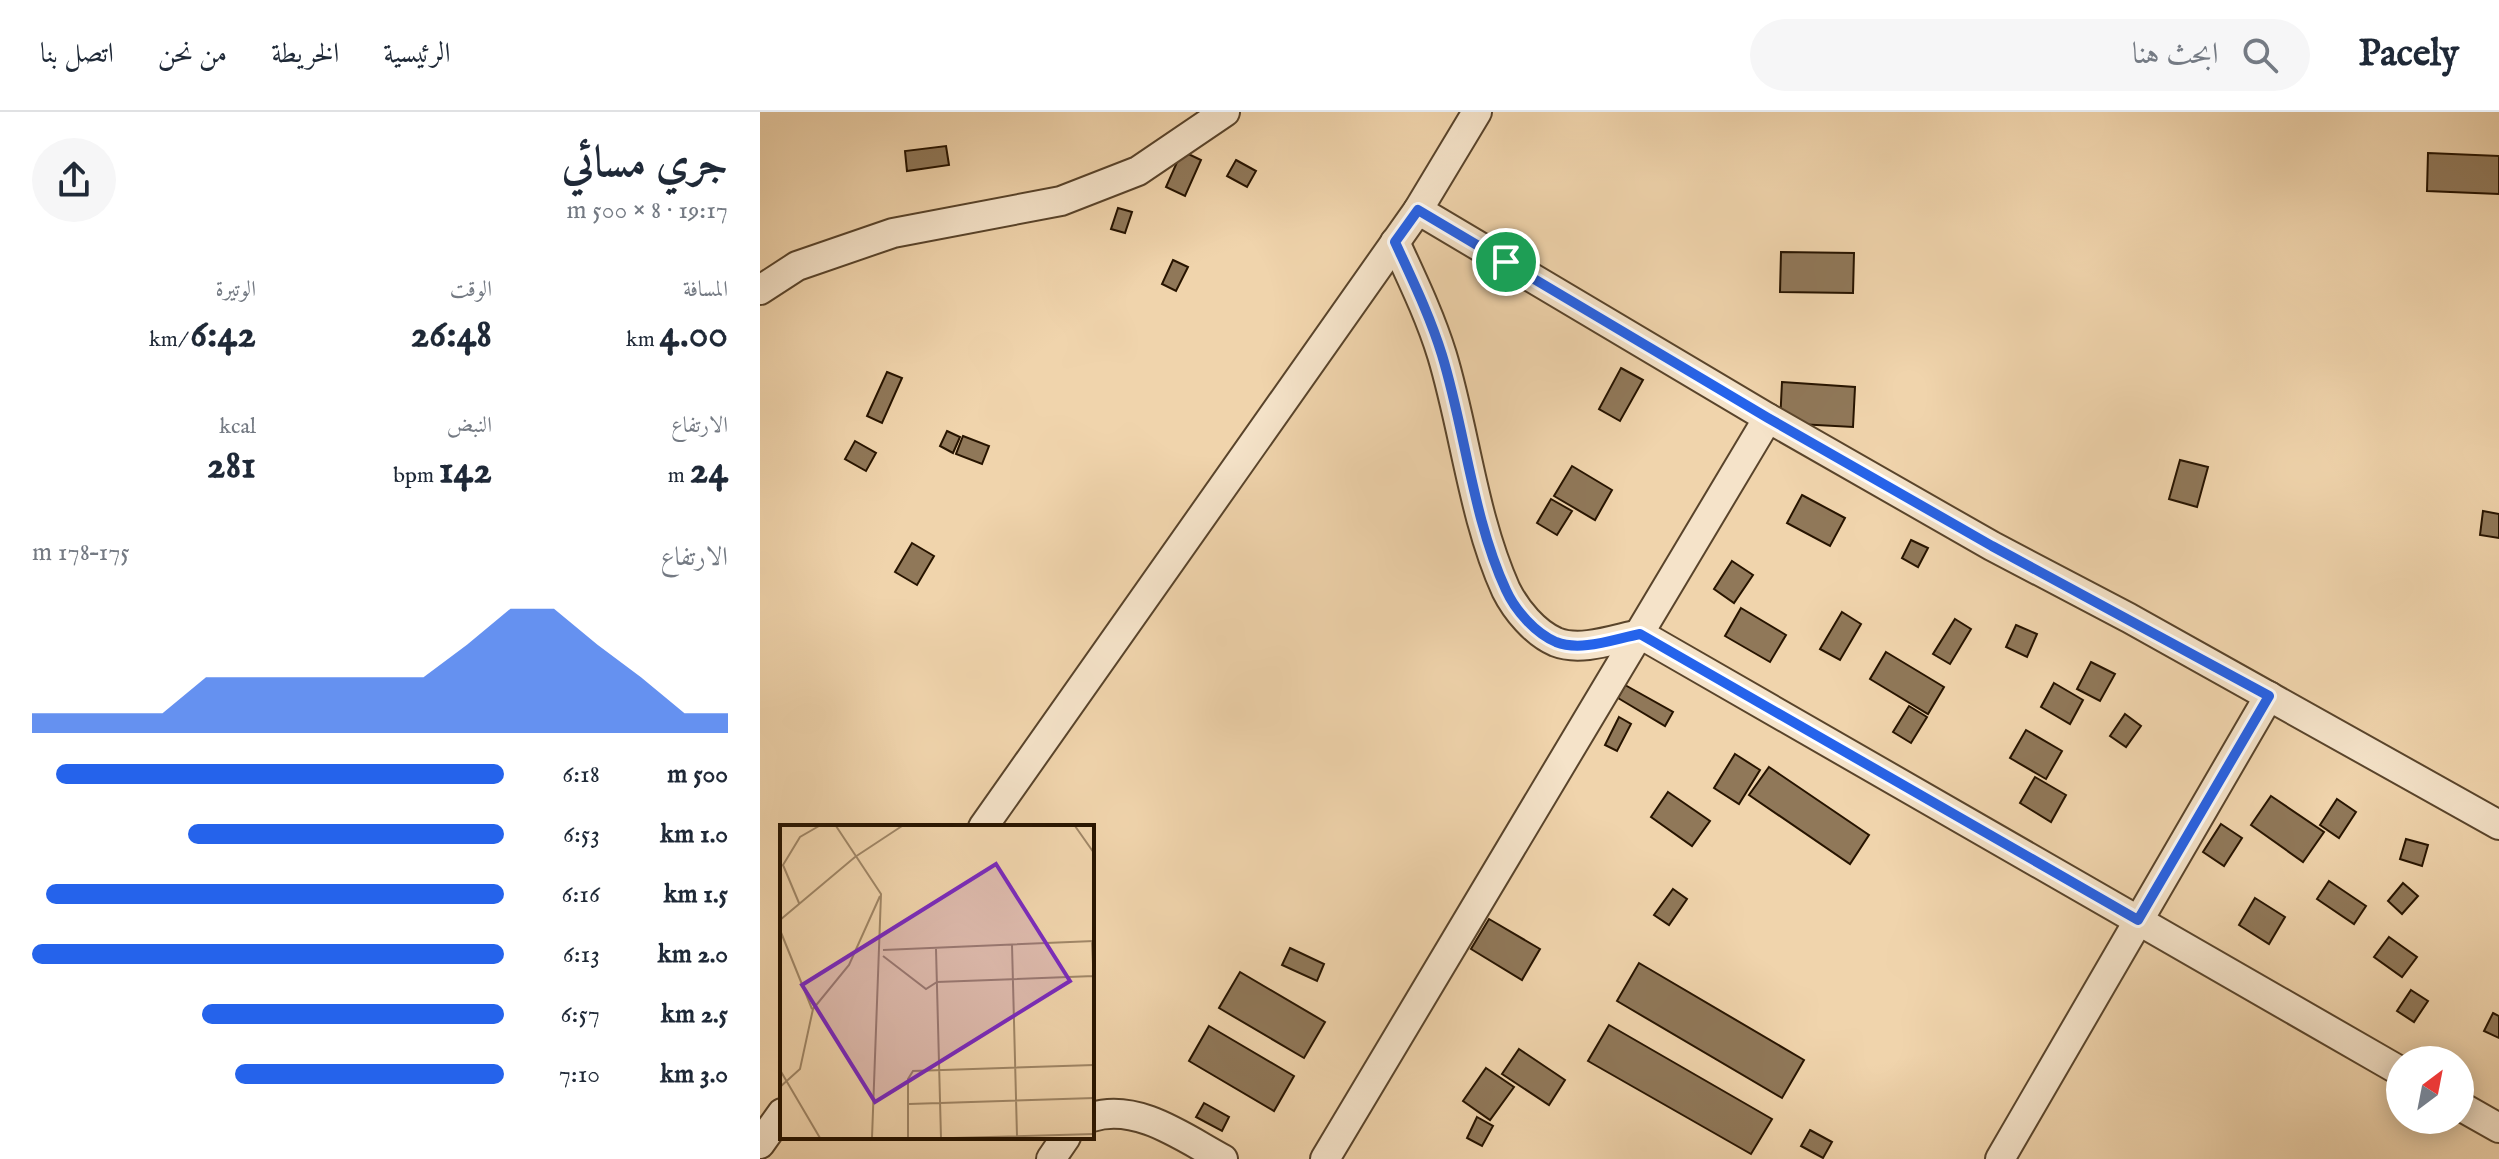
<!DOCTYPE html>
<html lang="ar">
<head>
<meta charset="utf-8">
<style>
  :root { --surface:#fff; --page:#f6f6f7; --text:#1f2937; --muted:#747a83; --line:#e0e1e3; --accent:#2563eb }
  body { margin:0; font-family:"IM FELL English",Amiri,serif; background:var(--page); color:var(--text); direction:rtl; height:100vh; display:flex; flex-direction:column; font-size:30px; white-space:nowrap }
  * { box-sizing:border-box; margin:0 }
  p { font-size:26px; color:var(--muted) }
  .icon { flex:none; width:44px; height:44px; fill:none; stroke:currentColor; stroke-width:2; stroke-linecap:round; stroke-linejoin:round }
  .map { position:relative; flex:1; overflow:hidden; direction:ltr }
  .drawer { display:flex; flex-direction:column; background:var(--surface); width:760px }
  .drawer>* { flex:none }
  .needle { width:52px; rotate:32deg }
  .buttons { position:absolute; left:1626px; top:934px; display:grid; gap:16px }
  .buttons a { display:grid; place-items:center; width:88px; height:88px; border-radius:50%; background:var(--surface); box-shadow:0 4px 20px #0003; font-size:40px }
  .pin { position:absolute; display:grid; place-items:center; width:68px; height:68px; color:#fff; margin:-34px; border:4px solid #fff; border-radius:50%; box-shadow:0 2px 8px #0007 }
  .round { display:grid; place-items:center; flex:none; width:84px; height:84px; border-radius:42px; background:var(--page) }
  .headline { display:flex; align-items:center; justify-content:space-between; height:136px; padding:0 32px }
  h1 { font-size:44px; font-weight:700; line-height:60px }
  .stats { display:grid; grid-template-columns:repeat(3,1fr); gap:12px; height:136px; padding:8px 32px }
  .stats div { display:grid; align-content:center }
  .stats b { font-size:40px; font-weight:700 }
  .stats small { font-size:22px; font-weight:400 }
  .stats p { font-size:22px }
  .chart { height:224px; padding:16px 32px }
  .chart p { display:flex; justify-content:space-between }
  .chart svg { width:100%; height:144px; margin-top:8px; fill:var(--accent); opacity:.7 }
  ul { padding:0 32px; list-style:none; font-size:26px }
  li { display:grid; grid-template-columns:128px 96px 1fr; align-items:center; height:60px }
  li i { height:20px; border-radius:10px; background:var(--accent) }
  header { display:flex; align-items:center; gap:48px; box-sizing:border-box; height:112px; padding:0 40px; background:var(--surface); border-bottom:2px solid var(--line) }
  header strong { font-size:38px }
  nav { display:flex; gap:44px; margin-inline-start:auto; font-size:28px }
  .search { width:560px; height:72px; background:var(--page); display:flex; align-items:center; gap:20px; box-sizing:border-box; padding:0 28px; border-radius:44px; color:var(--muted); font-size:30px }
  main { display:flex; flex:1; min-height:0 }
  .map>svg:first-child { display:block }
  .building { fill:#907859; stroke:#271400; stroke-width:2 }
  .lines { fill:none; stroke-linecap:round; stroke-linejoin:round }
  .minor-casing { stroke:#59442b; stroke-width:32 }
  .minor { stroke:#f5e3c9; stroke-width:28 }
  .route-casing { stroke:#fff; stroke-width:16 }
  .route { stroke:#2563eb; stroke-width:10 }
  .inset-road { fill:none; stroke:#a08767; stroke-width:2 }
  .view { fill:#7b2cbf; fill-opacity:0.15; stroke:#7b2cbf; stroke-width:4 }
  .inset-edge { fill:none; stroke:#271400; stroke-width:4 }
</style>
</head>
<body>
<header>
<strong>Pacely</strong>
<div class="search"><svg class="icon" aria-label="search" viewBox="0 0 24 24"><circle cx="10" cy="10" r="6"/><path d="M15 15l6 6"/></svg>ابحث هنا</div>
<nav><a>الرئيسية</a><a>الخريطة</a><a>من نحن</a><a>اتصل بنا</a></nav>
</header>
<main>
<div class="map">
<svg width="1739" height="1047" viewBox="0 0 1739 1047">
  <rect width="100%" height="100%" fill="#f0d4ac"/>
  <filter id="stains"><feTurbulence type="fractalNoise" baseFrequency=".0025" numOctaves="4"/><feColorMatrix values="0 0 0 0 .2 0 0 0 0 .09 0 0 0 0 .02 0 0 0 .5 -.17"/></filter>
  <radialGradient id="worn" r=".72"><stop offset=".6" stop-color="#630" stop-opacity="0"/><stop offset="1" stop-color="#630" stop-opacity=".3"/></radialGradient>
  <g class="building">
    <polygon points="186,34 189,53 147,59 145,39"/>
    <polygon points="422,39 441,48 425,84 406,75"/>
    <polygon points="1668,41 1739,44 1739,82 1667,79"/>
    <polygon points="476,48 496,59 487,75 467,64"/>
    <polygon points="358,96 372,100 365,121 351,117"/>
    <polygon points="1021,140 1094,141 1093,181 1020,180"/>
    <polygon points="413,148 428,155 416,179 402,172"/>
    <polygon points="861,256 883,268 860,309 839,297"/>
    <polygon points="127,260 142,266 122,311 107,304"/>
    <polygon points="1022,270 1095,275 1093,315 1020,311"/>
    <polygon points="187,319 200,325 193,341 180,334"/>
    <polygon points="203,324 229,334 222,352 196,342"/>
    <polygon points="95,329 116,341 106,359 85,347"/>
    <polygon points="1420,348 1448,355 1437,395 1409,387"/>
    <polygon points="812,354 852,378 835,408 794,384"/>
    <polygon points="1042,383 1085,406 1070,434 1027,411"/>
    <polygon points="791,387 812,399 797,423 777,411"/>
    <polygon points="1723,399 1739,402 1739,426 1720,423"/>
    <polygon points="1151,428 1168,436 1158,455 1142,446"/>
    <polygon points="152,431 174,444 157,473 135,460"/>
    <polygon points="972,449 993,463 974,491 954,477"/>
    <polygon points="981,496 1026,523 1010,550 965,524"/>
    <polygon points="1082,500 1101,512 1080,548 1060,537"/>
    <polygon points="1195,507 1211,517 1190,552 1173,542"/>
    <polygon points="1256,513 1277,522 1267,545 1246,535"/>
    <polygon points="1126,540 1184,575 1168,602 1110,567"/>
    <polygon points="1331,550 1355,562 1340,589 1317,577"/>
    <polygon points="1294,571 1323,588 1310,612 1281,595"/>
    <polygon points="865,573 913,600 905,614 858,586"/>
    <polygon points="1149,594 1167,605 1151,631 1133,620"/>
    <polygon points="1365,602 1381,614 1366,635 1350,624"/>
    <polygon points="859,605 871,612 857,639 845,633"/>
    <polygon points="1266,618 1302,639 1286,667 1250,646"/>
    <polygon points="975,642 1000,658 979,692 954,676"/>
    <polygon points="1009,655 1109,723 1090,752 989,683"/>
    <polygon points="1275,665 1306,683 1291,710 1260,691"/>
    <polygon points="908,680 950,709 932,734 891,705"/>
    <polygon points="1511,684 1564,720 1543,750 1491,713"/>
    <polygon points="1577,687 1596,700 1579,726 1560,713"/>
    <polygon points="1461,712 1482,726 1464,754 1443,740"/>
    <polygon points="1646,727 1668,733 1662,754 1640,747"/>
    <polygon points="1569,769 1606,794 1594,812 1557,787"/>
    <polygon points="1643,771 1658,784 1642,802 1628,789"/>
    <polygon points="913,777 927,787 909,813 894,803"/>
    <polygon points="1495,786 1525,805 1509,832 1479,813"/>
    <polygon points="729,807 780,837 762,868 711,837"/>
    <polygon points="1629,825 1657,845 1642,865 1614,845"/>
    <polygon points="530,836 564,852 557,869 522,853"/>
    <polygon points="879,851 1044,948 1022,986 857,889"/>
    <polygon points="480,860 565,910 544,946 459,896"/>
    <polygon points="1651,878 1668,889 1654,910 1637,899"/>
    <polygon points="1733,901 1739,904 1739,926 1724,919"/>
    <polygon points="849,913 1012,1007 991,1042 828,949"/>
    <polygon points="449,914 534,964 514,999 429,949"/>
    <polygon points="759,937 805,968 789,993 742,962"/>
    <polygon points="726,956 754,975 730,1008 703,989"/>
    <polygon points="444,991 469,1005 462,1019 436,1005"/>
    <polygon points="717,1005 733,1014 722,1034 707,1026"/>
    <polygon points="1050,1018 1072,1030 1063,1046 1041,1034"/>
  </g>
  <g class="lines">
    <g class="minor-casing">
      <g id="minor">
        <polyline points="658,98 1008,306 1232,434 1369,506 1739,713"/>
        <path d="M635,130C652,167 670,204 682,243C705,319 713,405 746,478C756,498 775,521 796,530C821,540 855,527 880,522L1640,959"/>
        <polyline points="0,178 37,154 133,121 301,89 378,59 465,0"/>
        <polyline points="223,715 658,98 717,0"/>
        <polyline points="1700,994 1739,1016"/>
        <path d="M332,1005C378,991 424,1026 463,1047"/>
        <polyline points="0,1032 22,1001"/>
        <polyline points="291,1047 306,1025"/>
        <polyline points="565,1047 1008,306"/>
        <polyline points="1240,1047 1509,584"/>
      </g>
    </g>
    <use href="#minor" class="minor"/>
  </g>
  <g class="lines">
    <g class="route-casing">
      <path id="route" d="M658,98L1008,306L1232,434L1509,584L1378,808L880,522C854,527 821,540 796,530C775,521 755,498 746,478C713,407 705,318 682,243C670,204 652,167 635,130Z"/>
    </g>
    <use href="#route" class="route"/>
  </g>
  <g transform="translate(20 713)">
    <rect width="314" height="314" fill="#f0d4ac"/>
    <path class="inset-road" d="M56,1L101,69L92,313M295,1L314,28M19,78L3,40L20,12L39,1M0,95L75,32L122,1M0,105L32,184M312,116L314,162M232,120L237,311M156,124L161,313M103,125L314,116M103,131L146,164L157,157L314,151M0,245L40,313M0,262L20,244L33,184L69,140L100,71M129,279L314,273M128,313V254L133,246L314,240M173,313L314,309"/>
    <path class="view" d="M216,39L290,156L95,277L22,160Z"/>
    <rect width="314" height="314" class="inset-edge"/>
  </g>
  <rect width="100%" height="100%" filter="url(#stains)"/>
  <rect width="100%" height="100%" fill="url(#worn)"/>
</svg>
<div class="buttons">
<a><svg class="needle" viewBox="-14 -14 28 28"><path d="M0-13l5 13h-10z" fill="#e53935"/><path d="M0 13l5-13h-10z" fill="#747a83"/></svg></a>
</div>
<div class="pin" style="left:746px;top:150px;background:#1e9e55"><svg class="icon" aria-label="arrive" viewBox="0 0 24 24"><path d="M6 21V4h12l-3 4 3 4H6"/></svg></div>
</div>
<section class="drawer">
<div class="headline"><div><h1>جري مسائي</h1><p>19:17 · 8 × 500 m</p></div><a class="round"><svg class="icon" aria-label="share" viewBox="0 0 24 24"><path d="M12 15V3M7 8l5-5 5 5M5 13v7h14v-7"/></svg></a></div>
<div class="stats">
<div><p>المسافة</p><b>4.00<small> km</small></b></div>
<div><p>الوقت</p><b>26:48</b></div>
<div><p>الوتيرة</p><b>6:42<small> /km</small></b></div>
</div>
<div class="stats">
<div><p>الارتفاع</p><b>24<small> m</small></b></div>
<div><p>النبض</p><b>142<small> bpm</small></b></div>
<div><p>kcal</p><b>281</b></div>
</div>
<div class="chart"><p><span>الارتفاع</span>175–178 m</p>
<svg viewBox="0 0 160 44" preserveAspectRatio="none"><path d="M0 44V38L10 38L20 38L30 38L40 27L50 27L60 27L70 27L80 27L90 27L100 17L110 6L120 6L130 17L140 27L150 38L160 38V44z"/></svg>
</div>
<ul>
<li><b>500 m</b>6:18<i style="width:95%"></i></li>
<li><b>1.0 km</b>6:53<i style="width:67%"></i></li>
<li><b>1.5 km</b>6:16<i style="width:97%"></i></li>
<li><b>2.0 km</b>6:13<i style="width:100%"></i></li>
<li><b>2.5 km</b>6:57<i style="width:64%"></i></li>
<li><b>3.0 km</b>7:10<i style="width:57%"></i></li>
</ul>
</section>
</main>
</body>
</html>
